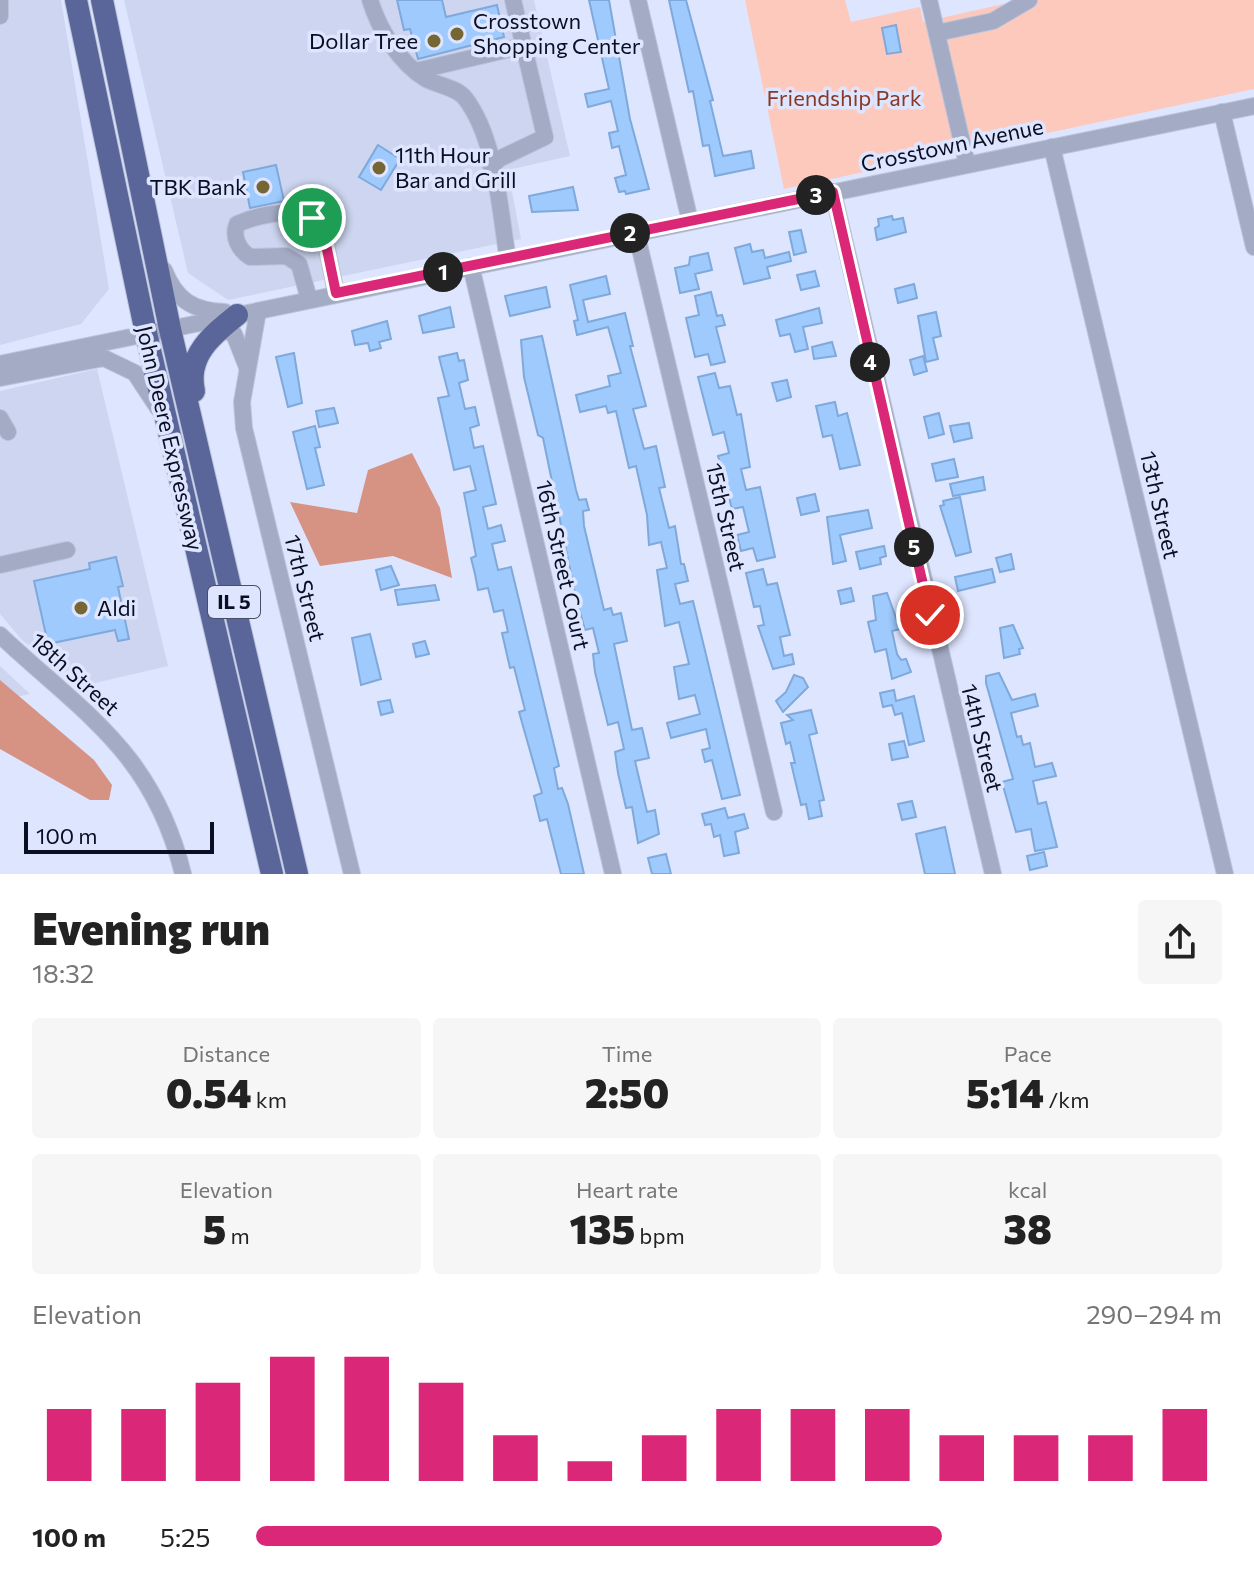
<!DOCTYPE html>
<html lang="en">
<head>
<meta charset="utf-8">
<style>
  :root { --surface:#fff; --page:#f6f6f6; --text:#222; --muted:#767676; --accent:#db2777 }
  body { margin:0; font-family:Commissioner,sans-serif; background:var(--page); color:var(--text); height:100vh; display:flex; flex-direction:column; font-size:30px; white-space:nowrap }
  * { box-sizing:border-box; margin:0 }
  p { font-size:26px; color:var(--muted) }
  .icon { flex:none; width:44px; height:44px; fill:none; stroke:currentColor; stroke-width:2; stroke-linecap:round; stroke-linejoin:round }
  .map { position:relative; height:874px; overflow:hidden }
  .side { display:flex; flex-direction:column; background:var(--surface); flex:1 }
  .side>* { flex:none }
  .scale { position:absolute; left:24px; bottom:20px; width:190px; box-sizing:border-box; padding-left:8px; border:4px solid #0a0e23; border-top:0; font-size:22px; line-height:28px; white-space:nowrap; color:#0a0e23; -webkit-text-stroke:6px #dee5fe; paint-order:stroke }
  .pin { position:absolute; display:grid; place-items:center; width:68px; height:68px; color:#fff; margin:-34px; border:4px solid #fff; border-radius:50%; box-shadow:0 2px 8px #0007 }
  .km { position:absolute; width:40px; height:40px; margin:-20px; border-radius:50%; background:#222; color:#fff; font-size:22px; line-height:40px; text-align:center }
  .round { display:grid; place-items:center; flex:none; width:84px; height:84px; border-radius:8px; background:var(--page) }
  .head { display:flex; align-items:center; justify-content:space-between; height:136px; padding:0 32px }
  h1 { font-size:44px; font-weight:800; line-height:60px }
  .stats { display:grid; grid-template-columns:repeat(3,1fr); gap:12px; height:136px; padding:8px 32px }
  .stats div { display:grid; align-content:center; border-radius:8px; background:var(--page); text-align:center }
  .stats b { font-size:40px; font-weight:800 }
  .stats small { font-size:22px; font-weight:400 }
  .stats p { font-size:22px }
  .chart { height:224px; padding:16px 32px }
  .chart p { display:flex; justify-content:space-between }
  .chart svg { width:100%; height:144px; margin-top:8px; stroke:var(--accent); stroke-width:6 }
  ul { padding:0 32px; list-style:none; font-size:26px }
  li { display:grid; grid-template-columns:128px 96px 1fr; align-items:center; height:60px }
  li i { height:20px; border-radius:10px; background:var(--accent) }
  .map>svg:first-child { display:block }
  .built { fill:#cdd5f0 }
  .green { fill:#fdc9bd }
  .forest { fill:#d69384 }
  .building { fill:#9fcafe; stroke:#7fa9db; stroke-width:2 }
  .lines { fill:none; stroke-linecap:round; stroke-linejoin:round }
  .minor-casing { stroke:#bcc3db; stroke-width:18 }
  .highway-casing { stroke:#bcc3db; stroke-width:24 }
  .minor { stroke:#a4abc5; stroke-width:16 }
  .highway { stroke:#5a669a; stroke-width:22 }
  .route-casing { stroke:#fff; stroke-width:16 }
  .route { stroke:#db2777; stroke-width:10 }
  .poi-dot { fill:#756634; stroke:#dee5fe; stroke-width:3 }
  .labels { text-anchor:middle; stroke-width:7; stroke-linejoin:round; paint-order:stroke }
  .shield { fill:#dee5fe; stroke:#4a4e65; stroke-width:2 }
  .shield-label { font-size:20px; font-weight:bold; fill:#0a0e23 }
  .poi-label { font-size:22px; fill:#0a0e23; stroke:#dee5fe; text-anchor:start }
  .park-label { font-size:22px; fill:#893827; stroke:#dee5fe }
  .street-label { font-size:22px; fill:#0a0e23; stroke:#dee5fe }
</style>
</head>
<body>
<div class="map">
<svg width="1254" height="874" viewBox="0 0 1254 874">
  <rect width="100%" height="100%" fill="#dee5fe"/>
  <g class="built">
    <polygon points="0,0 61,0 109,289 81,324 0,345"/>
    <polygon points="124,0 534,0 570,156 508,170 521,239 228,300 188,273"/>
    <polygon points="97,369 168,666 82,686 22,640 0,614 0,391"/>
    <polygon points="0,666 30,694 0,700"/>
  </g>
  <polygon class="green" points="745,0 845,0 851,22 920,7 923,22 1021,0 1254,0 1254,89 784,189"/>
  <g class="forest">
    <polygon points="412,453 440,508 452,578 393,556 320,566 290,502 357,513 368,470"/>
    <polygon points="0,680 94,760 112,785 109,800 90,800 0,749"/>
  </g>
  <g class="building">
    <polygon points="397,0 442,0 446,17 497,5 504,37 418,59 410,29 404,30"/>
    <polygon points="589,0 609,0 630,119 649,189 626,194 625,191 619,192 615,178 626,175 619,146 612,148 609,133 618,131 611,101 588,107 585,94 609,89"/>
    <polygon points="669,0 686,0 713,100 710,101 723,156 751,151 754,168 715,176 709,145 703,146 693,91 689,92"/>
    <polygon points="896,25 901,52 887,54 882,28"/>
    <polygon points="378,145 400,159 381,190 359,177"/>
    <polygon points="276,165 284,201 250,208 243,172"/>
    <polygon points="573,187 578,210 532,212 529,196"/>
    <polygon points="892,216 893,220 903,218 906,232 877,240 875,228 879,226 878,219"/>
    <polygon points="801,230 806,252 794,255 789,232"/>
    <polygon points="750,244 752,252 763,250 765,258 789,252 791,261 767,267 770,278 744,284 735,248"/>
    <polygon points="708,253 712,270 695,274 699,289 680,293 675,268 689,265 690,257"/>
    <polygon points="815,271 819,286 801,290 797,275"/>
    <polygon points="606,276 610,294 583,300 588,322 625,313 633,346 630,346 646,406 633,409 644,449 656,446 665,487 659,488 669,528 675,526 681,564 684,564 688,581 675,584 680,604 693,601 740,795 722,799 712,760 705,762 702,750 710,748 706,729 671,738 667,723 700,714 695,695 679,699 674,667 689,664 679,622 665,626 657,570 667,568 661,542 649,545 647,515 636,466 629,468 616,411 608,413 606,406 580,412 576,395 610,386 608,376 621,373 608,327 577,335 574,321 578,320 570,285"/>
    <polygon points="914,284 917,298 898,303 895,289"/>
    <polygon points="546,287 550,307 510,316 505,296"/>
    <polygon points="711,292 717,316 722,315 725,325 716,327 725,362 711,365 708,354 695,357 686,318 699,315 695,296"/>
    <polygon points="450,307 454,327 423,333 419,316"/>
    <polygon points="819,308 822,323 803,327 808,349 795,352 790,334 780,336 776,320"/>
    <polygon points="936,312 941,336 933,338 938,359 926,362 918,316"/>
    <polygon points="387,321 391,339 379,342 381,348 370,351 368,343 355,345 352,331"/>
    <polygon points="542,336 576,490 579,500 586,499 589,510 583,511 584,526 604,610 611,608 613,615 621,613 627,641 614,644 632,730 642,728 649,758 635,761 647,812 655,810 659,834 638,843 632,807 626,808 618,773 615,752 624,749 618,722 608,725 595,672 593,654 599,653 593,628 585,630 576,598 543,438 538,435 524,377 521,340"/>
    <polygon points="832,342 836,356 814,359 812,347"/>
    <polygon points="294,353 302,403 288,407 276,357"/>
    <polygon points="457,353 459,361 464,360 468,380 459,383 465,409 475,407 479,425 470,428 474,448 483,446 496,504 483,507 488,529 501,525 505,541 492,544 498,570 511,567 559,766 554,768 558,789 562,788 568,804 584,874 561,874 547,819 540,821 534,796 542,793 519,712 525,710 514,667 510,668 502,633 508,632 503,610 494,612 488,588 478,590 475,574 471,558 476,556 464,493 476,490 470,466 454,470 438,398 449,396 439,357"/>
    <polygon points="923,356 927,371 914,375 910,360"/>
    <polygon points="715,373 719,388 730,386 737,415 741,414 750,467 741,469 746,490 760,487 775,557 757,561 753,548 741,551 737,535 749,532 743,507 732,509 718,456 729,453 724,432 713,435 698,377"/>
    <polygon points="787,380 791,397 777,401 772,383"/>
    <polygon points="835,402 838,416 847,413 860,465 840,469 832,435 823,437 816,406"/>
    <polygon points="334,408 338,423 319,427 316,411"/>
    <polygon points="939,413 944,434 929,438 924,417"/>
    <polygon points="969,423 972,438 954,442 950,426"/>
    <polygon points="315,426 320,447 315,448 324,485 307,489 293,432"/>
    <polygon points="954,459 958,477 936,481 932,464"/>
    <polygon points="983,477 985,490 953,496 950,484"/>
    <polygon points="815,494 819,511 801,515 797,498"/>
    <polygon points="960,497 971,552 956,556 940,506 944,505 943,501"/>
    <polygon points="868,510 872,528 840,535 846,561 833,564 827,517"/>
    <polygon points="884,546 886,556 880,558 881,564 860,569 856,552"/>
    <polygon points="1011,554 1014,569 1000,572 996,558"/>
    <polygon points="116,557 123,586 118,587 129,639 118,641 115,630 48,644 34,581 90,569 89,563"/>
    <polygon points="391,566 399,585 381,590 376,570"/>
    <polygon points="763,569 767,585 777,583 790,635 780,637 784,656 792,654 794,664 773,669 758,626 764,625 760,606 754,607 746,573"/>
    <polygon points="992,569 995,582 958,591 955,577"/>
    <polygon points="435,585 439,600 398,605 395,590"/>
    <polygon points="851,588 854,601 841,604 838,591"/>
    <polygon points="887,593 900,629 892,631 897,654 901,660 906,659 911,672 892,679 886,649 875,652 868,622 876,620 873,596"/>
    <polygon points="1013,625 1023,648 1019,649 1020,654 1004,658 1000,628"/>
    <polygon points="370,634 381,679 361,685 352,638"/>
    <polygon points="425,641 429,654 416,657 413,644"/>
    <polygon points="999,673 1012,700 1035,694 1038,706 1011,713 1017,737 1021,736 1023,745 1030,743 1035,767 1052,763 1056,776 1033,781 1038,804 1046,802 1057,847 1035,851 1031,829 1016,832 1002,782 1013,779 986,683 986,676"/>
    <polygon points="794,675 803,678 808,687 783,712 776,701 786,692"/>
    <polygon points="894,690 896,701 914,696 924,741 909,745 902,713 895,715 892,705 883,707 880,693"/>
    <polygon points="390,700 393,712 381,715 378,702"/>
    <polygon points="811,710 817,733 809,735 824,800 819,801 822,816 809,819 806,804 801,805 791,763 795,763 790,742 786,744 781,723 793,720 787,715"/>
    <polygon points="904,741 908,757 892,760 889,744"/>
    <polygon points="912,801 916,817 902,820 898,804"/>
    <polygon points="725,808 728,818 744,814 748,828 735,832 739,853 724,856 720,835 714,837 711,824 705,825 702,814"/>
    <polygon points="945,827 955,874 925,874 916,834"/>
    <polygon points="1044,852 1047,866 1030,870 1027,856"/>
    <polygon points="666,854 671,874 652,874 648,858"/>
  </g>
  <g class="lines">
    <g class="minor-casing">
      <g id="minor">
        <path d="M370,0C379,29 399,63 426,79C439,86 456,87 465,98C497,140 499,209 508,259"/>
        <polyline points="638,0 690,221"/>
        <polyline points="929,0 967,164"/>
        <polyline points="0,2 0,16"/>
        <polyline points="937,33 993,21 1029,0"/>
        <polyline points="416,71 523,46"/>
        <polyline points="1222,112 1254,247"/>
        <polyline points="1052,147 1225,874"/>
        <polyline points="491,167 499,159 545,137 513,0"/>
        <polyline points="833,192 993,874"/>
        <path d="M305,215C286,209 255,216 237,224C232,237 239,250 250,257L286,256L299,264L309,299"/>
        <polyline points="296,216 305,215 322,225 336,293"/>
        <polyline points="636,232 774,812"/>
        <polyline points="471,266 613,874"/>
        <path d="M164,270C176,300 193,311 225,312"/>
        <polyline points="258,311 242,402 244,428 352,874"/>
        <polyline points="215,327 234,334 247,367"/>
        <polyline points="0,364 1254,106"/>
        <polyline points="0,378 104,358 135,373 158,408"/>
        <polyline points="0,418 8,432"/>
        <polyline points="0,565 67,550"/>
        <path d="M0,635C84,714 153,752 183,874"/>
      </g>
    </g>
    <g class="highway-casing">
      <g id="highway">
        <polyline points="76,0 146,333 272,874"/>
        <polyline points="102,0 170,329 297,874"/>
        <path d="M194,391C186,356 212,335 237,315"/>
      </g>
    </g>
    <use href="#minor" class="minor"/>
    <use href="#highway" class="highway"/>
  </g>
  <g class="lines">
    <g class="route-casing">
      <polyline id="route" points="312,218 322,225 336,293 833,192 930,615"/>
    </g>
    <use href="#route" class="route"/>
  </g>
  <g class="poi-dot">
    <circle cx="457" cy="34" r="8"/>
    <circle cx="434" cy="41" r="8"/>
    <circle cx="379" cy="168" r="8"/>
    <circle cx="263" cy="187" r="8"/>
    <circle cx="81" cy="608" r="8"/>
  </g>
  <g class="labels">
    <rect class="shield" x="208" y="586" width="52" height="32" rx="6"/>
    <g class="shield-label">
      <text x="234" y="609">IL 5</text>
    </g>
    <g class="poi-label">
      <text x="473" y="29">Crosstown<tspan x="473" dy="25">Shopping Center</tspan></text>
      <text x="418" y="49" text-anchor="end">Dollar Tree</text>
      <text x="395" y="163">11th Hour<tspan x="395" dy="25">Bar and Grill</tspan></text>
      <text x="247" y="195" text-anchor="end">TBK Bank</text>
      <text x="97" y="616">Aldi</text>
    </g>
    <g class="park-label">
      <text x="844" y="106">Friendship Park</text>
    </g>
    <g class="street-label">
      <text transform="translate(952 145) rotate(-12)" y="8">Crosstown Avenue</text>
      <text transform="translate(170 438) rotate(77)" y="8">John Deere Expressway</text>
      <text transform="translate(1160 505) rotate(77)" y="8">13th Street</text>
      <text transform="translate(726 517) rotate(77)" y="8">15th Street</text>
      <text transform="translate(563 565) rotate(77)" y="8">16th Street Court</text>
      <text transform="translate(305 588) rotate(76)" y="8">17th Street</text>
      <text transform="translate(75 674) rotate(42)" y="8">18th Street</text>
      <text transform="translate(982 738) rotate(76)" y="8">14th Street</text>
    </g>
  </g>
</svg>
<div class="scale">100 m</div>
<div class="pin" style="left:312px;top:218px;background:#1e9e55"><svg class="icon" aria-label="arrive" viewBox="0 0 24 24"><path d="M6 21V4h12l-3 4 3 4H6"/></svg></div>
<div class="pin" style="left:930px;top:615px;background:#d93025"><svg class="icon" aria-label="check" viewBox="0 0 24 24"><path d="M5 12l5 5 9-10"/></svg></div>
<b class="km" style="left:443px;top:272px">1</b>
<b class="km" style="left:630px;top:233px">2</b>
<b class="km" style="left:816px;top:195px">3</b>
<b class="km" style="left:870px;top:362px">4</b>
<b class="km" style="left:914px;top:547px">5</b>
</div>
<section class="side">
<div class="head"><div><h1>Evening run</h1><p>18:32</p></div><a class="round"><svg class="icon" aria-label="share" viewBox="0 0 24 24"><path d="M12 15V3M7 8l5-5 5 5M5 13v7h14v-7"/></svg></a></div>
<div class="stats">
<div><p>Distance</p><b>0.54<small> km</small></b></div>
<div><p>Time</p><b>2:50</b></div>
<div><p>Pace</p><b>5:14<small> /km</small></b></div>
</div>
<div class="stats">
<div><p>Elevation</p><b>5<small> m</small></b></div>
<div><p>Heart rate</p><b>135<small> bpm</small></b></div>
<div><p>kcal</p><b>38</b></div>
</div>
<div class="chart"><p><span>Elevation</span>290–294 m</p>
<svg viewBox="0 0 160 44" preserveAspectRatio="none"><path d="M5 44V22M15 44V22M25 44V14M35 44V6M45 44V6M55 44V14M65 44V30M75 44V38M85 44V30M95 44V22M105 44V22M115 44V22M125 44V30M135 44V30M145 44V30M155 44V22"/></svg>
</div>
<ul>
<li><b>100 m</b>5:25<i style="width:71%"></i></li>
</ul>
</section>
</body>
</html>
